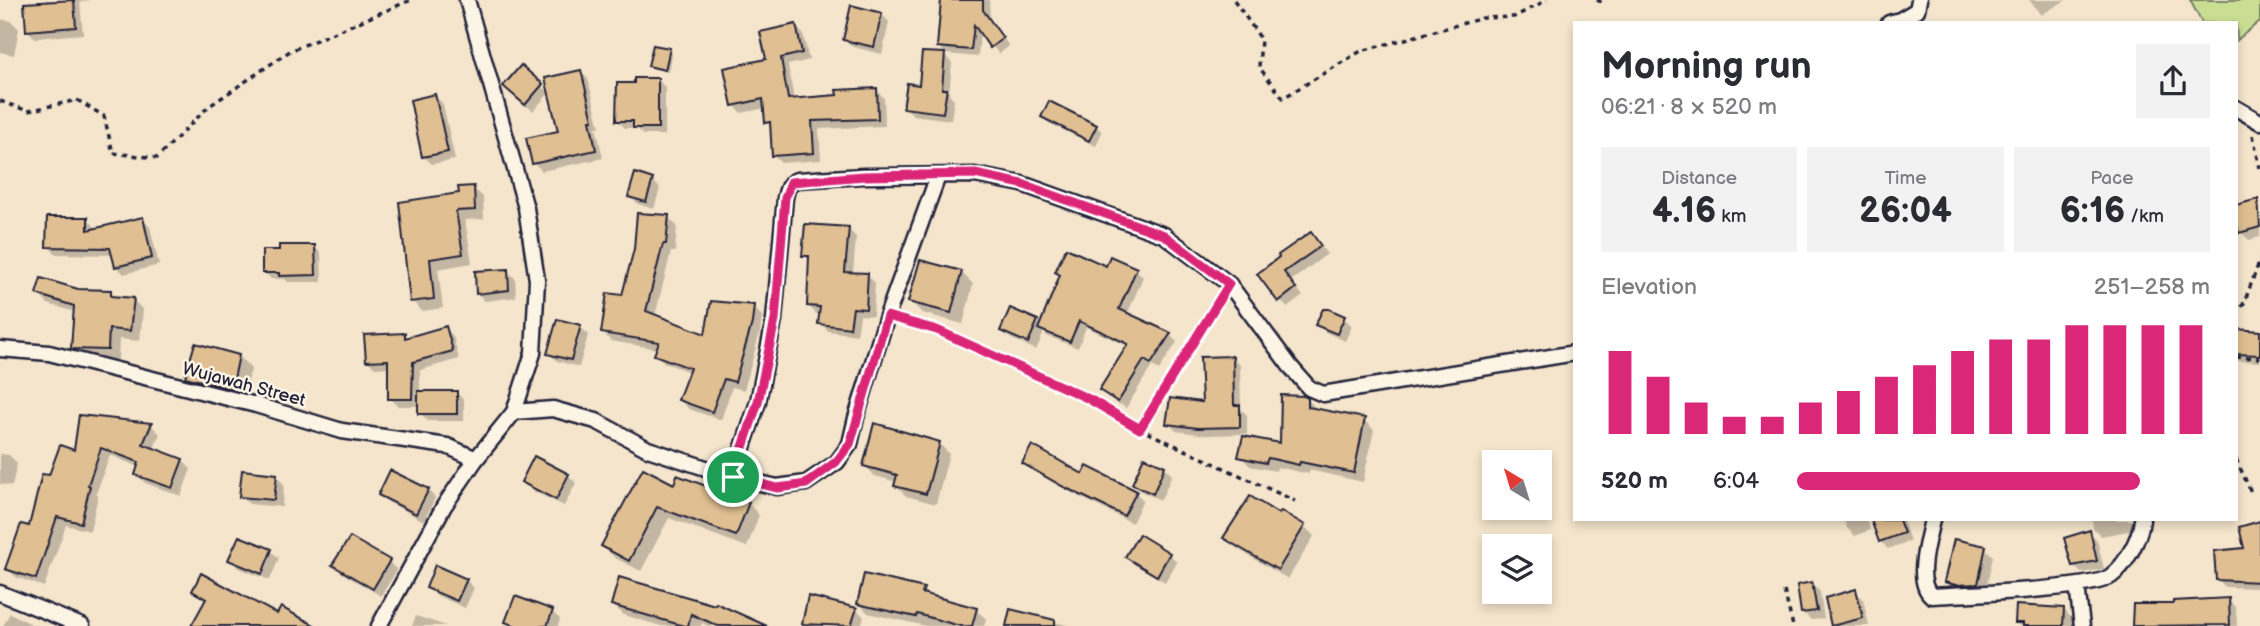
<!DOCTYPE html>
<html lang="en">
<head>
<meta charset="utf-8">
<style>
  :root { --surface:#fff; --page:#f2f2f3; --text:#2b2b33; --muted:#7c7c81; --accent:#db2777 }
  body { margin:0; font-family:"Balsamiq Sans",sans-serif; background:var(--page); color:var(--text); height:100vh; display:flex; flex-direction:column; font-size:26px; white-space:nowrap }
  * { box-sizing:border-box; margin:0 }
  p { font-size:23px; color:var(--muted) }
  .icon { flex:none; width:38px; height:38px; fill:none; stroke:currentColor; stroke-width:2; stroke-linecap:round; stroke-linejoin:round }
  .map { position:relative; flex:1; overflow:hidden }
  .drawer { position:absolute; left:1573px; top:21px; width:665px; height:500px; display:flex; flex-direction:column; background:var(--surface); border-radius:0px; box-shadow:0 4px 10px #0003 }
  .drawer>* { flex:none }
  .needle { width:46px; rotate:322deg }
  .tools { position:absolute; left:1482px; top:450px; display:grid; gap:14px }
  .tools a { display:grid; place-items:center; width:70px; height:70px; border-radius:0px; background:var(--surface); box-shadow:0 4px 10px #0003; font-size:35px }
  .pin { position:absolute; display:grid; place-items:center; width:60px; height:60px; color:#fff; margin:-30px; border:4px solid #fff; border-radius:50%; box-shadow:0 2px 7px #0007 }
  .round { display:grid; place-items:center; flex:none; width:74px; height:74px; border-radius:0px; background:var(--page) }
  .headline { display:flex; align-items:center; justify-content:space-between; height:119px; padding:0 28px }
  h1 { font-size:38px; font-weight:700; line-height:52px }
  .metrics { display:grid; grid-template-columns:repeat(3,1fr); gap:10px; height:119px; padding:7px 28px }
  .metrics div { display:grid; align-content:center; border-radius:0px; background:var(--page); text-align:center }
  .metrics b { font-size:35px; font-weight:700 }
  .metrics small { font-size:19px; font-weight:400 }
  .metrics p { font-size:19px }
  .chart { height:196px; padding:14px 28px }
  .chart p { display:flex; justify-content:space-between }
  .chart svg { width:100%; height:126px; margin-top:7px; stroke:var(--accent); stroke-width:6 }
  ul { padding:0 28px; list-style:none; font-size:23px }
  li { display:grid; grid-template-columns:112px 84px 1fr; align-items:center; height:52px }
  li i { height:18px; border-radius:9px; background:var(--accent) }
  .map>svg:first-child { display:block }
  .green { fill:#cade93; stroke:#768067; stroke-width:2 }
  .shadow { fill:#0003 }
  .building { fill:#e0bf92; stroke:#22223b; stroke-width:2 }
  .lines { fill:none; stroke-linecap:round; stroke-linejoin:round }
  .minor-casing { stroke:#22223b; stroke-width:19 }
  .path { stroke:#22223b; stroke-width:3.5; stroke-dasharray:5 5; stroke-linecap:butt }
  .minor { stroke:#fcf5e5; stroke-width:14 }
  .route-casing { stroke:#fff; stroke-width:14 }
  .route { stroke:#db2777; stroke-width:9 }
  .labels { text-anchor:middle; stroke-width:5; stroke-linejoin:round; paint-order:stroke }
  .street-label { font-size:18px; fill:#22223b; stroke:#fcf5e5 }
</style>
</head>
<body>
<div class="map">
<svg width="2260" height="626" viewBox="0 0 2260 626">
  <rect width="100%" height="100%" fill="#f4e5cc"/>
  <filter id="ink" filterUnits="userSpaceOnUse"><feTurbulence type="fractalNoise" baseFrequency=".0143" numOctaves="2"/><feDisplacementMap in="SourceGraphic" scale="14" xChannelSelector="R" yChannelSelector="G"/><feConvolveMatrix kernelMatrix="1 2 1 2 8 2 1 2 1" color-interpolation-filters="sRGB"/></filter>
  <g filter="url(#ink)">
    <polygon class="green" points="2190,0 2260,0 2260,21 2237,40 2236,23 2202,23"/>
    <g class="shadow">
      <polygon points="45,0 91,0 80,2 83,34 35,38 27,30 46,4"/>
      <polygon points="942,0 989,0 990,19 1009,46 999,54 980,31 978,57 946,54 939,47"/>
      <polygon points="2029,0 2066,0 2041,15"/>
      <polygon points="882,14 889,22 882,54 853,47 845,40"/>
      <polygon points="0,19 11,21 19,29 14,55 0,52"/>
      <polygon points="796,26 803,34 809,60 788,65 794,100 838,96 876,90 884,98 885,126 819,129 821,160 781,163 773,155 772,127 767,122 766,108 741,113 734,105"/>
      <polygon points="669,50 672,53 668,72 654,69 650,65"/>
      <polygon points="944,55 952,63 949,94 954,99 951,120 913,115 905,107"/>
      <polygon points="580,71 588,79 600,127 596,127 603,158 542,171 534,163 560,132"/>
      <polygon points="657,79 665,87 665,135 643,135 637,128 625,128 617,120 635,85"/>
      <polygon points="541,85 549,93 533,111 513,94"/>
      <polygon points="435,96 443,104 455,160 432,164 424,157"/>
      <polygon points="1043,117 1096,126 1102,132 1096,146 1049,123"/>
      <polygon points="652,180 660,188 654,209 638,204 630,196"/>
      <polygon points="473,188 483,197 484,219 465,220 472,263 438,269 443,308 422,311 412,301 401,203 461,194"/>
      <polygon points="2257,201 2260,204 2260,237 2249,240 2241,232"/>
      <polygon points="668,217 677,226 675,252 671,252 655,316 706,336 753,307 762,316 760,332 744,390 732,387 721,420 689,409 680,400 690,372 665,363 656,354 658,349 611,341 603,333"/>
      <polygon points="88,219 95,227 95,230 142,219 150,227 159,265 124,274 116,266 113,255 56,254 48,246"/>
      <polygon points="848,229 856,237 853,274 867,275 875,283 873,316 860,315 857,335 828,331 820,323 821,314 816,314 809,306 811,262 804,255"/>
      <polygon points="1311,234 1327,254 1291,281 1303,296 1287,308 1259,274"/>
      <polygon points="315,247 321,254 322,282 288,282 285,279 271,279 264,272"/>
      <polygon points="1107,268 1136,270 1143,277 1127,315 1170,335 1177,342 1159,370 1152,366 1126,408 1108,397 1101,390 1128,346 1086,327 1078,348 1047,336 1044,332 1036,350 1010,338 1002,330 1037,322 1041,326 1061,276 1057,272"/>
      <polygon points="507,271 515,278 516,297 485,301 477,293"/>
      <polygon points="962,273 973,284 963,324 922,313 910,301"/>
      <polygon points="78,290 111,292 117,298 133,300 143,310 140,341 119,339 118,360 84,359 73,348 75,312 48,304 38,294"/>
      <polygon points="1324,309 1344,318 1352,326 1345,341 1325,332 1317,324"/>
      <polygon points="580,327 588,335 579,367 557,361 549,353"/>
      <polygon points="445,328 453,336 459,359 420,370 420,393 457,393 464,400 464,421 428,421 420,413 420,406 398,406 390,398 390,367 375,368 367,360 404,335 408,339"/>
      <polygon points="2236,331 2260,332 2260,362 2236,361"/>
      <polygon points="196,345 240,357 251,369 243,400 199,389 187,377"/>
      <polygon points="1232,357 1240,365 1241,409 1247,415 1247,434 1207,435 1176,431 1168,423 1203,404"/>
      <polygon points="1307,399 1318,410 1364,420 1374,430 1363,482 1309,470 1309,474 1277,467 1276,471 1250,466 1240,456 1282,445"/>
      <polygon points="151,425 160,434 153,450 182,460 191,469 181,496 145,483 137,474 139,467 110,455 96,494 98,496 90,531 66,525 44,587 16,577 7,569 30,528 50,477 76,452"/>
      <polygon points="939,443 949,454 936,504 906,496 896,486 897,482 875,476 865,466"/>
      <polygon points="0,454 9,455 17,463 12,486 0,484"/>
      <polygon points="1024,463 1084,476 1136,493 1143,500 1132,523 1072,493 1032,470"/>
      <polygon points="1164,467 1172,475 1161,500 1142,492 1134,484"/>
      <polygon points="568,475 576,483 564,506 531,490 523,482"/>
      <polygon points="276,476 284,484 282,507 249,504 241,496"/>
      <polygon points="675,486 748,503 759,515 747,547 669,518 641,571 615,558 603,546"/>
      <polygon points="428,490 435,498 424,521 388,502 380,494"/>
      <polygon points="1844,520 1867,520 1870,530 1855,536 1847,528"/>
      <polygon points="1873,520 1903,520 1910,541 1888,549 1880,541"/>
      <polygon points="2092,520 2137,520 2139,529 2101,536 2093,528"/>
      <polygon points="2260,523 2260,588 2225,587 2218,579 2246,550"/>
      <polygon points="1304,526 1314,536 1288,579 1236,548 1226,538"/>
      <polygon points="2089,532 2097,540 2104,569 2081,573 2073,565"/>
      <polygon points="1985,548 1993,556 1986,591 1953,589 1946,582"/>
      <polygon points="271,551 279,558 270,580 238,568 231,560"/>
      <polygon points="1169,554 1177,562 1165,582 1135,565 1127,557"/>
      <polygon points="389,562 397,570 381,596 342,573 335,565"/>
      <polygon points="621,579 761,626 708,626 702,623 701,626 661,626 624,615 613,605"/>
      <polygon points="466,580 474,588 465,608 436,595 428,587"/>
      <polygon points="1812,584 1820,592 1824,619 1811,620 1803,612"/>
      <polygon points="923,590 930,597 976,610 986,619 984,626 926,626 868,613 859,603"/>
      <polygon points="1855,591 1863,599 1869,626 1833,626"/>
      <polygon points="2229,600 2236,608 2237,626 2134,626 2134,606 2175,606"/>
      <polygon points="856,609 864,617 861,626 807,626 804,624"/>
      <polygon points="2063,609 2075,621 2075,626 2020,626 2016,622"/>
      <polygon points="1011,611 1070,626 1008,626"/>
      <polygon points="552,612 560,619 558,626 512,626 507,622"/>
      <polygon points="10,613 35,626 3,626"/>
      <polygon points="416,616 446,626 412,626"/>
    </g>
    <g class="building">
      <polygon points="74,0 76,27 26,31 24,3"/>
      <polygon points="941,0 983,0 983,10 1003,38 990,48 974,25 971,50 937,47"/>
      <polygon points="851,5 882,13 874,47 843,40"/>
      <polygon points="796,24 802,53 781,58 788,99 837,95 836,90 877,88 878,119 812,121 814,153 772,156 770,122 765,123 763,99 732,106 724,68 766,59 760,32"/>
      <polygon points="653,45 670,48 665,70 648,66"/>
      <polygon points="922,52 945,53 942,89 947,89 943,113 903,108 907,83 919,85"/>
      <polygon points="521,65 543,84 525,105 503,86"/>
      <polygon points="581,70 593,120 590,120 596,150 532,164 526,138 558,131 545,78"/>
      <polygon points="634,78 658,78 658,128 633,128 633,121 616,121 617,83 634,83"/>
      <polygon points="435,94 448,152 422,157 410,100"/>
      <polygon points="1049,101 1097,125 1089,141 1041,117"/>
      <polygon points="635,173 653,179 646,202 628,197"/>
      <polygon points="474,186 475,210 456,211 463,254 430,259 434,299 410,302 399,202 459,193 458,187"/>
      <polygon points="2258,199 2260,227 2239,233 2236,222 2236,205"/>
      <polygon points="637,213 669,215 666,244 663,244 646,311 705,334 711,301 754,305 752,323 735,382 724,379 712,412 678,400 690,368 654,355 659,342 601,333 607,293 622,295 634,249"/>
      <polygon points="47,217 88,217 88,230 143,217 152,258 115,267 110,248 46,247"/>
      <polygon points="805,224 849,227 845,272 868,273 866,309 853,308 850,328 818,324 820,307 807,306 809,256 802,256"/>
      <polygon points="1311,232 1321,246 1284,272 1296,288 1278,302 1257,274 1279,257 1278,255"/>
      <polygon points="279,245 315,245 316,275 279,276 279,273 262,273 262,250 279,250"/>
      <polygon points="1066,248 1106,266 1110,256 1137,268 1119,309 1171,333 1151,364 1144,360 1118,402 1099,390 1128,344 1079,321 1070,342 1038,329 1060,275 1055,272"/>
      <polygon points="920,260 962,271 951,313 908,302"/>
      <polygon points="508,269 509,290 476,294 475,271"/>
      <polygon points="41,278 78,289 111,290 111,296 134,298 130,331 109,329 108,350 71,349 74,306 36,294"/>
      <polygon points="1010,308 1038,320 1028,343 1000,331"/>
      <polygon points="1323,309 1329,309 1345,316 1337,334 1315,325"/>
      <polygon points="557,319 581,325 571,360 547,354"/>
      <polygon points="446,326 453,351 413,362 412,399 388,399 388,360 366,361 364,335 405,333 405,338"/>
      <polygon points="2236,329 2260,331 2260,355 2236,354"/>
      <polygon points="195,343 239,355 232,389 185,377"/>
      <polygon points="1233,356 1234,405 1240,405 1240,427 1198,428 1166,424 1170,398 1202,402 1200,357"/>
      <rect x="418" y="391" width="39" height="23"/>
      <polygon points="1281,395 1304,396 1308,398 1308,407 1365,418 1354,473 1300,462 1299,465 1268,458 1266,463 1238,457 1243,436 1280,443"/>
      <polygon points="79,415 152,423 143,444 183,459 172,488 135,475 139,462 101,448 88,485 90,486 81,523 57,517 36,579 5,569 21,524 29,526 42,474 49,475 60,445 74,450"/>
      <polygon points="874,423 940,442 926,494 894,486 897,475 863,466"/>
      <polygon points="1032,445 1083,474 1087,466 1137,491 1124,516 1062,486 1022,463"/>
      <polygon points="534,456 569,474 556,500 521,482"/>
      <polygon points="1144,457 1165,466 1153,494 1132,484"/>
      <polygon points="643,468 674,484 677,475 749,502 736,536 657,507 629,561 601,546"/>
      <polygon points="242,470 277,474 274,500 239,497"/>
      <polygon points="390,470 429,489 416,514 378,495"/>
      <polygon points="1250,496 1279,514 1281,511 1305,525 1278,570 1223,538"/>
      <polygon points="1871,520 1899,520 1904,533 1879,542"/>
      <polygon points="2260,521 2260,582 2216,580 2214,551 2244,548 2239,527"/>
      <polygon points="2090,530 2097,561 2072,566 2064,538"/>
      <polygon points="1139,534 1170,553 1157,576 1125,557"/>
      <polygon points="239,536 272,549 262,574 228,560"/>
      <polygon points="350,537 390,560 373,589 332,565"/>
      <polygon points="1954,539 1986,546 1978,584 1956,585 1944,582"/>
      <polygon points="435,565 467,579 457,601 426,588"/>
      <polygon points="201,573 277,614 281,607 316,626 191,626 206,599 192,591"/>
      <polygon points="864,574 924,588 922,593 977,608 972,626 960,626 917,614 916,617 857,604"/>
      <polygon points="619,577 715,605 716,603 767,626 718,626 691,614 688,626 684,626 611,605"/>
      <polygon points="1812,582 1817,611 1801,613 1797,585"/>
      <polygon points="1856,589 1863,618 1831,626 1825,598"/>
      <polygon points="515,596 553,610 547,626 515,626 505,622"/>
      <polygon points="808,596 857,608 851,626 802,624"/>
      <polygon points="2229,598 2230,625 2132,626 2133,604 2173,604 2173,601"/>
      <polygon points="2016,605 2064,608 2063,626 2023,626 2023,623 2015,623"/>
      <polygon points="1010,609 1055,620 1055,626 1006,626"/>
    </g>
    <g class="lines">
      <g class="minor-casing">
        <g id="minor">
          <polyline points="1889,23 1900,20 1917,10 1919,0"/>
          <polyline points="2236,108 2260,122"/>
          <polyline points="0,349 49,353 256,405 342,431 447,446 476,459"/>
          <polyline points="514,412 553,409 596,421 648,449 733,477 777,487 806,483 837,462 850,444 856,418 887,316 938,176"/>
          <path d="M733,477L758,402L774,320L785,198C787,189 788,183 797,180L864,176L975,175L1022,184L1164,235L1229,284L1290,366L1309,388L1323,394L1575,353"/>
          <path d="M1932,520C1928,539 1914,582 1932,596C1962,594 2094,590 2111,576C2126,565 2140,538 2142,520"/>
          <polyline points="2077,586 2082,626"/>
          <polyline points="0,593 82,626"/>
          <polyline points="379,626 444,506 476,459 514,412 533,353 537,280 526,208 467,0"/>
        </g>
      </g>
      <g class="path">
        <polyline points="1234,0 1261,39 1259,67 1283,98 1361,51 1483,18 1514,17 1547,0"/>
        <polyline points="1597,0 1603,3 1602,0"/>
        <polyline points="0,101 28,111 77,100 104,116 113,153 157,158 208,107 290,51 411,0"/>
        <polyline points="2253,135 2260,168"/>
        <polyline points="2236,315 2244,303 2260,260"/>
        <polyline points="903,320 937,330 1089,399 1140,429 1295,501"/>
        <polyline points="2236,357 2260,358"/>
        <polyline points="1140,429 1220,300"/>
        <polyline points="2236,459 2251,492"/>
        <polyline points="1784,591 1793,626"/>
      </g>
      <use href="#minor" class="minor"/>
    </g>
  </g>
  <g class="lines" filter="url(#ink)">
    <g class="route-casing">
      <polygon id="route" points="975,174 1022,184 1164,235 1229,284 1140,429 1089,399 937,330 887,316 850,444 836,462 806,484 793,486 777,488 733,477 758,402 775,320 785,198 791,182 864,176"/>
    </g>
    <use href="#route" class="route"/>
  </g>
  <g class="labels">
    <g class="street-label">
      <text transform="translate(244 384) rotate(15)" y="6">Wujawah Street</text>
    </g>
  </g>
</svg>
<div class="tools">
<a><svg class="needle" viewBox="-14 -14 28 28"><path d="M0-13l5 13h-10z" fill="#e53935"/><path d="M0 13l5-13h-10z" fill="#7c7c81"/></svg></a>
<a><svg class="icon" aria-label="layers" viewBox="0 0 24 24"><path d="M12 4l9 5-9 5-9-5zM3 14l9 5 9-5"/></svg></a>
</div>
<div class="pin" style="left:733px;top:477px;background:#1e9e55"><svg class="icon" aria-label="arrive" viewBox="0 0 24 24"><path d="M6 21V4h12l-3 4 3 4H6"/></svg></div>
<section class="drawer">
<div class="headline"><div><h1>Morning run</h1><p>06:21 · 8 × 520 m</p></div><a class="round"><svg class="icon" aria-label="share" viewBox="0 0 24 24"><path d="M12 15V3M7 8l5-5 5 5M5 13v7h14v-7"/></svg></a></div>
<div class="metrics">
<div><p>Distance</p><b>4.16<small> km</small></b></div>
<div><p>Time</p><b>26:04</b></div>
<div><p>Pace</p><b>6:16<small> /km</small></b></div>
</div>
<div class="chart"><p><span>Elevation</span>251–258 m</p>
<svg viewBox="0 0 160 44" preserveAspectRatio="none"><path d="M5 44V15M15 44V24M25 44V33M35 44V38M45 44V38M55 44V33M65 44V29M75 44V24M85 44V20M95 44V15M105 44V11M115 44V11M125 44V6M135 44V6M145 44V6M155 44V6"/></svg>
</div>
<ul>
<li><b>520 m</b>6:04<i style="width:83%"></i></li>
</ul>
</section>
</div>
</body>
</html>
